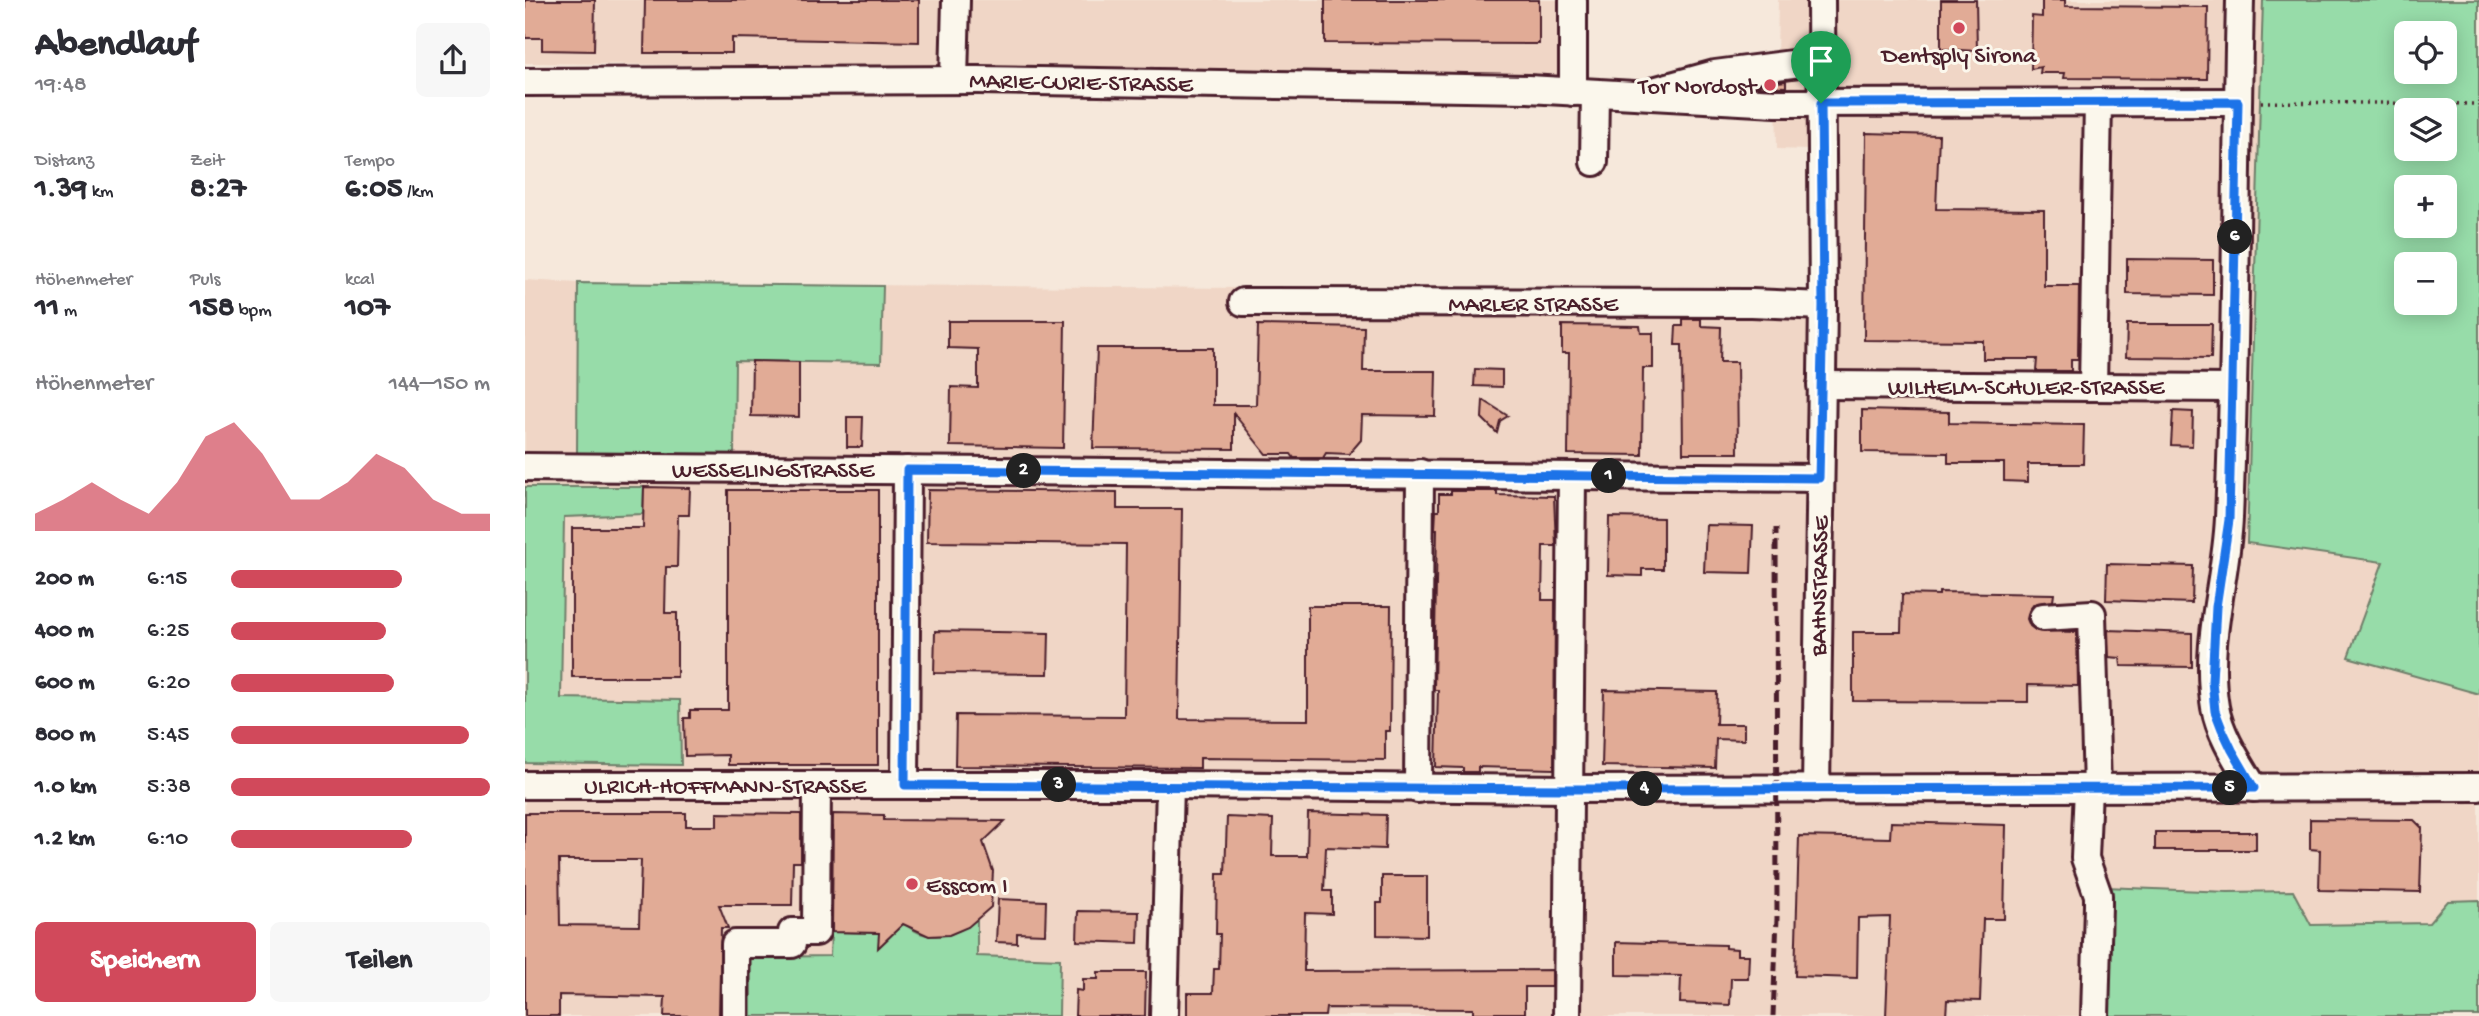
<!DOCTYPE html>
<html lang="de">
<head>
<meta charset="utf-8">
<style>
  :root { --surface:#fff; --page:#f7f7f7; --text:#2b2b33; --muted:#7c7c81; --accent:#d1495b }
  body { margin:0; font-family:"Gochi Hand",sans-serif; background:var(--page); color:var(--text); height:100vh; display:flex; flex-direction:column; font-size:26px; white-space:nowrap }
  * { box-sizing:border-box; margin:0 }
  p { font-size:23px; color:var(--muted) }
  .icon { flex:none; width:38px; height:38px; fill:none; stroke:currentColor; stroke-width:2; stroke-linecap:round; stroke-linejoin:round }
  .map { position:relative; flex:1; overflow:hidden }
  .drawer { display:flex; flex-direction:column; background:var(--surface); width:525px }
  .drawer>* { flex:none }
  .tools { position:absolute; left:1869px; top:21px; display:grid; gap:14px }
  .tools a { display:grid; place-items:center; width:63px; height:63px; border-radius:10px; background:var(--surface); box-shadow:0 4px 18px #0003; font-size:35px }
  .pin { position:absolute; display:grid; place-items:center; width:60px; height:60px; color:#fff; margin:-72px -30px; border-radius:50% 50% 50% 0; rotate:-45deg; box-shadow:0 0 7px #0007 }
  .pin .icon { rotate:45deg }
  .km { position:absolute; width:35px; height:35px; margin:-18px; border-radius:50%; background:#222; color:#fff; font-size:19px; line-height:35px; text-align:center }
  .round { display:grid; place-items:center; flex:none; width:74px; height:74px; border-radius:10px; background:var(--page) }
  .summary { display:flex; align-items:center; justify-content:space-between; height:119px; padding:0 35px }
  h1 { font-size:38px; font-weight:700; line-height:52px }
  .metrics { display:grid; grid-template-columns:repeat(3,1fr); gap:10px; height:119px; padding:7px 35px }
  .metrics div { display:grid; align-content:center }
  .metrics b { font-size:30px; font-weight:700 }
  .metrics small { font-size:19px; font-weight:400 }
  .metrics p { font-size:19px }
  .chart { height:196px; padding:14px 35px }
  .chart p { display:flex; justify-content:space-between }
  .chart svg { width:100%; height:126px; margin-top:7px; fill:var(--accent); opacity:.7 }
  .primary-button { display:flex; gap:14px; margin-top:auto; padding:14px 35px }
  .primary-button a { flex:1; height:80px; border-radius:10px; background:var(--accent); color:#fff; font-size:28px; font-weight:700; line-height:80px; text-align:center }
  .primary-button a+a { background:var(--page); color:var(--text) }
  ul { padding:0 35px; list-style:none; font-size:23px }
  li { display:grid; grid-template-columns:112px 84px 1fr; align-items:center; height:52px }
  li i { height:18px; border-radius:9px; background:var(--accent) }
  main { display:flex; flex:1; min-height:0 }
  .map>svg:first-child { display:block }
  .built { fill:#f0d6c6; fill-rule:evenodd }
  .green { fill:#97dca9; stroke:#707e6a; stroke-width:2; fill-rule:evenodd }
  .building { fill:#e1ab96; stroke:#4a1f2b; stroke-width:2; fill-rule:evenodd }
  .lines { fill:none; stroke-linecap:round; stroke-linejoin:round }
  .minor-casing { stroke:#4a1f2b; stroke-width:32 }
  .path { stroke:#4a1f2b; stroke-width:3.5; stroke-dasharray:2 5; stroke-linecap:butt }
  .minor { stroke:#fbf7ec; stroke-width:26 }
  .rail { stroke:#4a1f2b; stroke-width:5; stroke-dasharray:10 5; stroke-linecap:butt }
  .route-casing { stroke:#fff; stroke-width:14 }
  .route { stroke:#1a73e8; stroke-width:9 }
  .poi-dot { fill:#d1495b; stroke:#fbf7ec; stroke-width:2.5 }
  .labels { text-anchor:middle; stroke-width:6; stroke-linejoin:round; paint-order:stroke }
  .poi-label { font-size:24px; fill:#4a1f2b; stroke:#fbf7ec }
  .street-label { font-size:24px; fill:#4a1f2b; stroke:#fbf7ec }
</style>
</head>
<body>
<main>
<section class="drawer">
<div class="summary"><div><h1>Abendlauf</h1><p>19:48</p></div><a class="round"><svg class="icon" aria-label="share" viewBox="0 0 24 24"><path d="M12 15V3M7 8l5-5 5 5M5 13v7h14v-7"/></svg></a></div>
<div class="metrics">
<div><p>Distanz</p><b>1.39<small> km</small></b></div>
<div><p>Zeit</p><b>8:27</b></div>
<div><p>Tempo</p><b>6:05<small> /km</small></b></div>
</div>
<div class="metrics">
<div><p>Höhenmeter</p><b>11<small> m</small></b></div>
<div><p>Puls</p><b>158<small> bpm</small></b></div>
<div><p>kcal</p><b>107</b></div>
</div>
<div class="chart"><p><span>Höhenmeter</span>144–150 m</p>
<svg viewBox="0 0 160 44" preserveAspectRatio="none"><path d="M0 44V38L10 33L20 27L30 33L40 38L50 27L60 11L70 6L80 17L90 33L100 33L110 27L120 17L130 22L140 33L150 38L160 38V44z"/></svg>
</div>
<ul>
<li><b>200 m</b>6:15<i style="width:66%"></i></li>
<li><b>400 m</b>6:25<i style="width:60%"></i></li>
<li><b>600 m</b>6:20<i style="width:63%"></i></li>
<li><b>800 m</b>5:45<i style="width:92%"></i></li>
<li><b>1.0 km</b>5:38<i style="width:100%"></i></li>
<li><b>1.2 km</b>6:10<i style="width:70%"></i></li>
</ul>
<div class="primary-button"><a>Speichern</a><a>Teilen</a></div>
</section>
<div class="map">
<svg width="1954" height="1016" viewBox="0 0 1954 1016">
  <rect width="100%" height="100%" fill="#f6e8db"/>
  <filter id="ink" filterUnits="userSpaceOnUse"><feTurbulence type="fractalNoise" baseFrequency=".0143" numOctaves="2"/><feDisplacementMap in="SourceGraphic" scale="14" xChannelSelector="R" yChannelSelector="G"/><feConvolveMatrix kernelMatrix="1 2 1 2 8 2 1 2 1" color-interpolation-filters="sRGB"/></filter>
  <g filter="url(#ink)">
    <g class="built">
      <polygon points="0,0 1061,0 1060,77 0,63"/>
      <path d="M1253,0H1954V928L1576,1016H0V280L53,283L1283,292V150L1252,149L1251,99H1262L1261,71L1252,58ZM1881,33H1920V72H1881ZM1881,110H1920V149H1881ZM1881,187H1920V226H1881ZM1881,264H1920V303H1881Z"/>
    </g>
    <g class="green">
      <path d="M1738,0H1954V694L1823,657L1858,562L1722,543ZM1920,33V72H1881V33ZM1920,110V149H1881V110ZM1881,187H1920V226H1881ZM1881,264H1920V303H1881Z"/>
      <polygon points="53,283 358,286 356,363 210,361 209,457 52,454"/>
      <polygon points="0,487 119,487 118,514 39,517 36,698 155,700 156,765 0,763"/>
      <polygon points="1580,887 1703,892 1768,891 1786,925 1904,923 1923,901 1954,900 1954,1016 1576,1016"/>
      <path d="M452,919V956L535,959L534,1016H226V957L305,956L306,932L354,933V947L379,923C402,944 431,937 452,919Z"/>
    </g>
    <g class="building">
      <polygon points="0,0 70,0 69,51 17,50 17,38 0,38"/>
      <polygon points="120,0 394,0 394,42 207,38 207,53 119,53"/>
      <polygon points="800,0 1014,0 1014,44 800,43"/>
      <polygon points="1416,0 1451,0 1452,51 1416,49"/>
      <polygon points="1517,0 1540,0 1540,6 1683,7 1682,79 1539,78 1540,73 1515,73 1516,67 1506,69 1507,16 1517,17"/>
      <polygon points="1261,81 1261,87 1228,86 1228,85"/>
      <polygon points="1341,133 1414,135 1411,209 1519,210 1519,286 1554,286 1553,359 1546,359 1546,371 1511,371 1512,359 1458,359 1458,341 1339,340"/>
      <polygon points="1602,259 1688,260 1688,295 1602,294"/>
      <polygon points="1158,319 1176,319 1176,326 1196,327 1195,362 1212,362 1213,453 1158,453 1157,345 1150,345 1151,326 1158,326"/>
      <polygon points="423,321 540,321 538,448 425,446 426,387 453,388 453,349 423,348"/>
      <polygon points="1602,324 1687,324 1686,358 1601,357"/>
      <polygon points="733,325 839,327 838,371 911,371 910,416 837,415 836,440 824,454 801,453 798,458 769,458 766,454 741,454 709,414 709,449 568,448 572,348 688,348 688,405 731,405"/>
      <polygon points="1037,325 1115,326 1116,333 1128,333 1128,368 1118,368 1117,455 1043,454 1044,353 1037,353"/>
      <polygon points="227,361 274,362 274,417 226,416"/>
      <polygon points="950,369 977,370 977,387 949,386"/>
      <polygon points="958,400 983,416 975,421 972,433 957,418"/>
      <polygon points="1337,410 1424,412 1424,423 1559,425 1558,464 1503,464 1503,482 1479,481 1479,463 1423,463 1423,453 1337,452"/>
      <polygon points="1648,411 1668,412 1667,446 1646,445"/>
      <polygon points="322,417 338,417 337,447 322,447"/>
      <polygon points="119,487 165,488 164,515 153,515 152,567 141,567 140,613 152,613 152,677 47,677 47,528 118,528"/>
      <polygon points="203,490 353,490 353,765 203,765 203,755 160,756 159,718 165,718 165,710 203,710"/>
      <polygon points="403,490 592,492 592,509 657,509 654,719 783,720 783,606 866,606 865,731 860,731 860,760 675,758 675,768 430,766 431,715 599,716 601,544 402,542"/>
      <polygon points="926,491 972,491 972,495 1029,496 1031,546 1018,546 1017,600 1030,600 1029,769 953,767 953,772 938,772 938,768 911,767 913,690 909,690 912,529 910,529 911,511 914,511 914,494 926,494"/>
      <polygon points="1084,517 1138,518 1138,569 1117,569 1117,576 1083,575"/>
      <polygon points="1181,525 1228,526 1226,573 1179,572"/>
      <polygon points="1582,564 1668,566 1667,603 1581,600"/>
      <polygon points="1414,592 1529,594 1528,601 1509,604 1504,611 1502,619 1505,626 1512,631 1552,632 1553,686 1503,685 1503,702 1328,701 1328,632 1376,632 1377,594 1414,595"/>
      <polygon points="1583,630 1667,633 1667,667 1596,666 1595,658 1584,657"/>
      <polygon points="410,631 524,633 523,674 409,673"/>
      <polygon points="1079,690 1192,692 1191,724 1219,724 1219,740 1191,739 1190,768 1077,766"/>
      <path d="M0,813H161V826H192V813L276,814V862H268L267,905H194L203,928H196L194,1016H139L140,997L34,995V1016H0ZM34,860H116L114,926L35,925Z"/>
      <polygon points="783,813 861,815 860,849 801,847 799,891 807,891 807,914 780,913 779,971 1027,970 1027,987 1000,987 1000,1013 948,1013 948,1009 801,1008 800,1016 662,1016 662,993 688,993 689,969 694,969 695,934 691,934 692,874 700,874 702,817 748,819 747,856 782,856"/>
      <polygon points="308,814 359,815 359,820 480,821 458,842 468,871 466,907 443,927 424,935 404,936 378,924 353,948 354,933 307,932"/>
      <polygon points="1785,819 1889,820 1897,828 1895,892 1794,890 1795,850 1785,849"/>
      <polygon points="1366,822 1481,825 1479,919 1458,919 1455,1001 1422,1000 1421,1016 1361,1016 1365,917 1333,918 1332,978 1270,976 1274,836 1365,838"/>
      <rect x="1630" y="832" width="101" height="18"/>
      <polygon points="857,876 902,876 902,936 852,935 852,903 857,903"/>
      <polygon points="473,899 521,901 520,934 492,933 492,943 471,942"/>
      <polygon points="553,911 614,912 613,943 552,941"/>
      <polygon points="1091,942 1200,945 1200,948 1212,949 1212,955 1224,955 1223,978 1206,978 1205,1005 1155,1003 1156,976 1091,975"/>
      <polygon points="573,972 621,972 620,1016 550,1016 551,990 558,991 558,979 573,979"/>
    </g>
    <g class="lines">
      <g class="minor-casing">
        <g id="minor">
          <path d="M1715,0C1711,173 1711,346 1704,518C1701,582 1679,642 1690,707C1695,736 1714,763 1729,788"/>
          <polyline points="429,80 431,0"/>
          <polyline points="0,82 453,80 1003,89 1251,103 1713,102"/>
          <polyline points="1132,90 1190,74 1275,63 1289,54 1296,46"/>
          <polyline points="1048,92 1048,0"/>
          <polyline points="1069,162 1070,93"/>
          <polyline points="718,302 1227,303 1298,306"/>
          <polyline points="1296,385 1706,388"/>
          <polyline points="1568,387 1573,102"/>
          <polyline points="0,467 1294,478"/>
          <polyline points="1518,617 1567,614 1572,788"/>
          <polyline points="380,784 382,470"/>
          <polyline points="0,785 645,785 1044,789 1954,787"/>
          <polyline points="1563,788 1560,858 1573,895 1573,905 1570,1016"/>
          <polyline points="893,789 895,473"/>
          <polyline points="1291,789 1298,306 1296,0"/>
          <polyline points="210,1016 210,944 267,944 267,932 291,932 292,785"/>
          <polyline points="639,1016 645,785"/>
          <polyline points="1042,1016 1047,476"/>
        </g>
      </g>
      <polyline class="path" points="1736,102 1954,104"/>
      <use href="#minor" class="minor"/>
      <polyline class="rail" points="1248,1016 1252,918 1251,528"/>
    </g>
  </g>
  <g class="lines" filter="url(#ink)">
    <g class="route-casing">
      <polygon id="route" points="1713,102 1704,520 1691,607 1687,681 1690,711 1697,729 1707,750 1729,788 1044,789 380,785 382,470 1294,478 1298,306 1296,103"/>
    </g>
    <use href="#route" class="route"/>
  </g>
  <g class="poi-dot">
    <circle cx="1434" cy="28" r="7"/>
    <circle cx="1245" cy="85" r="7"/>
    <circle cx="387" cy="884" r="7"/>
  </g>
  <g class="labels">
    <g class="poi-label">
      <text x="1434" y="62">Dentsply Sirona</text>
      <text x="1231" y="93" text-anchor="end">Tor Nordost</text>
      <text x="401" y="892" text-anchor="start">Esscom I</text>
    </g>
    <g class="street-label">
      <text transform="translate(556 81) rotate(1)" y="8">MARIE-CURIE-STRASSE</text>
      <text x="1008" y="311">MARLER STRASSE</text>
      <text x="1501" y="394">WILHELM-SCHULER-STRASSE</text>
      <text x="248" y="477">WESSELINGSTRASSE</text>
      <text transform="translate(1293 586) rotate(-89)" y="8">BAHNSTRASSE</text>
      <text x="200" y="793">ULRICH-HOFFMANN-STRASSE</text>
    </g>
  </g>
</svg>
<div class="tools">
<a><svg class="icon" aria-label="locate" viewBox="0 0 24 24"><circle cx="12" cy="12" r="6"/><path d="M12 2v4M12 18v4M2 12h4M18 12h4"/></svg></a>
<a><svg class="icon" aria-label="layers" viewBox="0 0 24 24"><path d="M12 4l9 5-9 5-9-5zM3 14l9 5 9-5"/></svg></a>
<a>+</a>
<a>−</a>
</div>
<div class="pin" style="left:1296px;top:103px;background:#1e9e55"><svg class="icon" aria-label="arrive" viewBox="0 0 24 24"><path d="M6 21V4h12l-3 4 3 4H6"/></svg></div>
<b class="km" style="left:1084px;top:476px">1</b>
<b class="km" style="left:499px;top:471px">2</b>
<b class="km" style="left:534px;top:785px">3</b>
<b class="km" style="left:1120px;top:789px">4</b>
<b class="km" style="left:1705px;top:788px">5</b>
<b class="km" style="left:1710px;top:237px">6</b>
</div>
</main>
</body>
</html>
